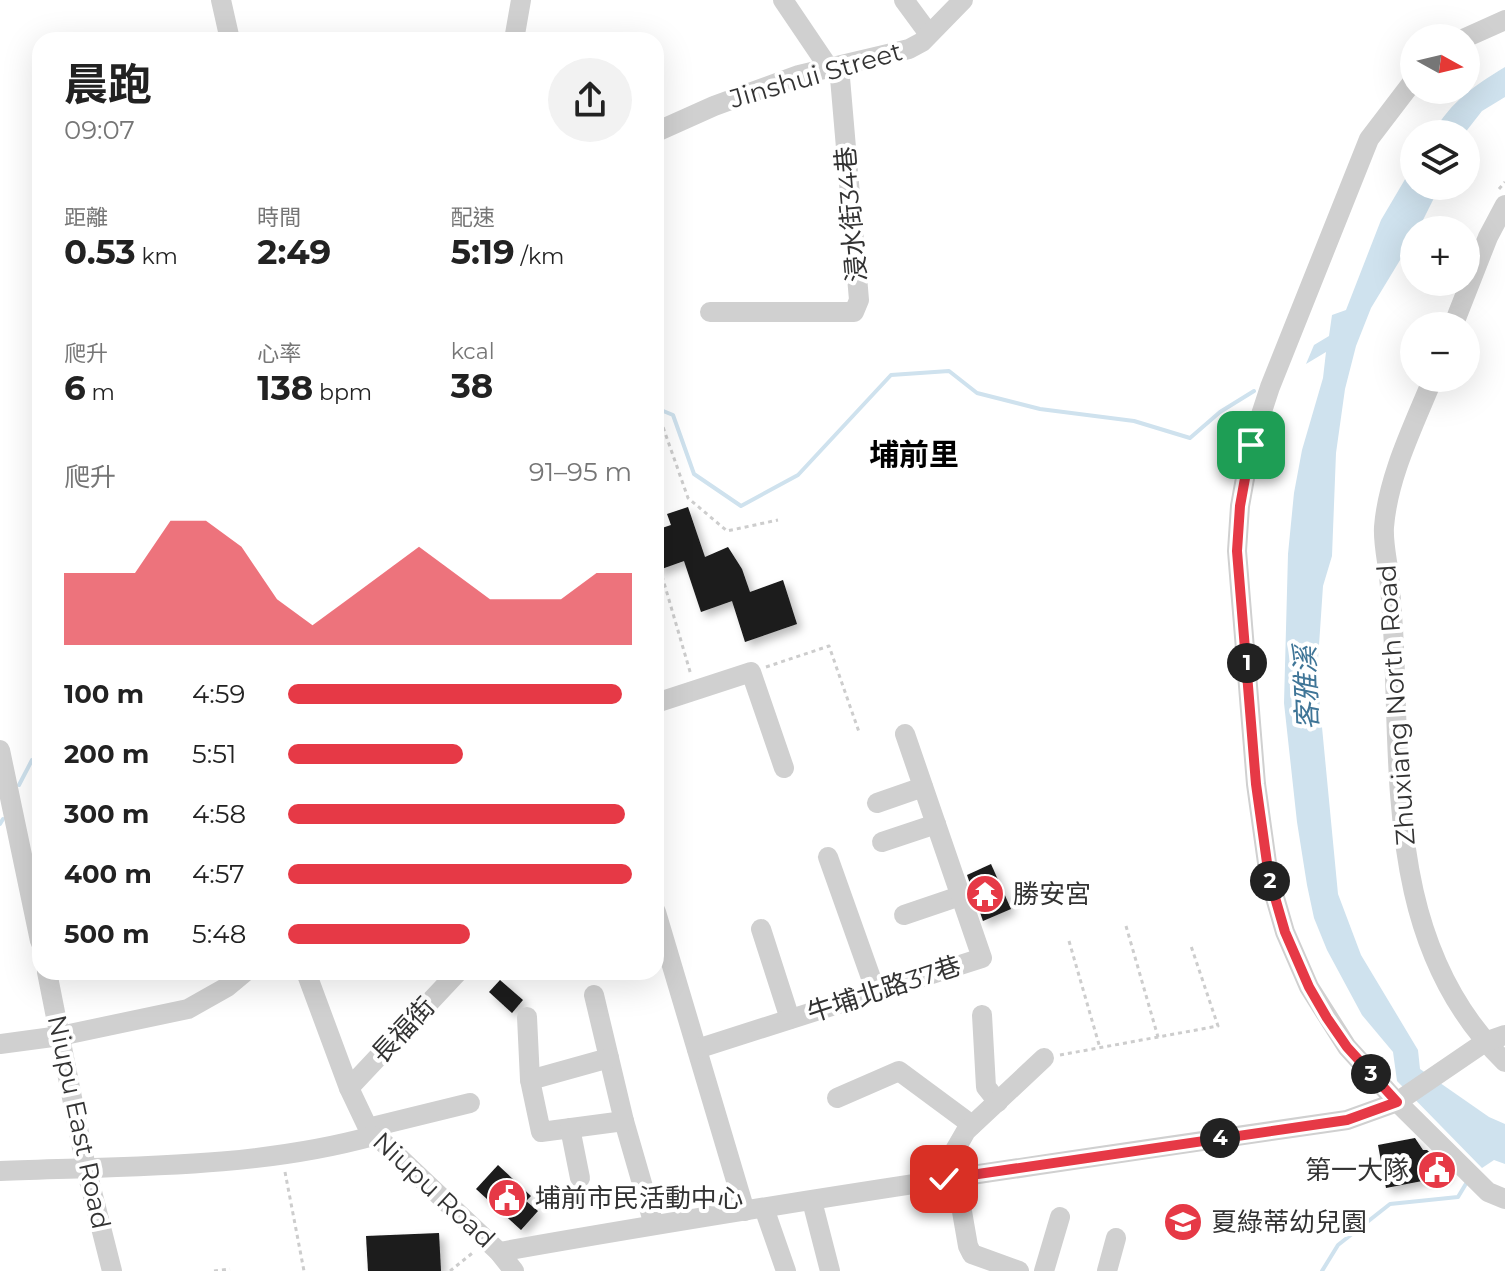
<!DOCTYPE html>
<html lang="zh-TW">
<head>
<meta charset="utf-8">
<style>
  :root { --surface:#fff; --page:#f2f2f2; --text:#222; --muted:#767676; --accent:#e63946 }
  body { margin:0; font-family:Montserrat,"Noto Sans TC",sans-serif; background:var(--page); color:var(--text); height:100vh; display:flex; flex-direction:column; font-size:30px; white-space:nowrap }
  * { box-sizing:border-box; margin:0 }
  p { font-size:26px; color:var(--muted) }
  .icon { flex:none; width:44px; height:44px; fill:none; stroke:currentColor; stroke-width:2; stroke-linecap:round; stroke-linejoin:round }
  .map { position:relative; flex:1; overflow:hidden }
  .side { position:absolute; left:32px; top:32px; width:632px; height:948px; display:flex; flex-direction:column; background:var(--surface); border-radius:24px; box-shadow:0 8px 32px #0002 }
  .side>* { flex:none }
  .needle { width:52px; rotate:98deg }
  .buttons { position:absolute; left:1400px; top:24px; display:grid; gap:16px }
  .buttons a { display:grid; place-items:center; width:80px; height:80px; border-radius:50%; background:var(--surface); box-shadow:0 8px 32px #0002; font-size:40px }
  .pin { position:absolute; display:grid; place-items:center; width:68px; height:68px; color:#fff; margin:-34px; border-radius:16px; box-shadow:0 4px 12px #0006 }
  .km { position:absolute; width:40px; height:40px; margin:-20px; border-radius:50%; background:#222; color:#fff; font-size:22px; line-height:40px; text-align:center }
  .round { display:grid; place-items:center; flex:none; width:84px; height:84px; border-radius:42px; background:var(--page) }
  .head { display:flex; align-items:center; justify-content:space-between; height:136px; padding:0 32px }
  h1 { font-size:44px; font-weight:700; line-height:60px }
  .figures { display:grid; grid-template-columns:repeat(3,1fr); gap:12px; height:136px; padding:8px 32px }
  .figures div { display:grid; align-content:center }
  .figures b { font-size:34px; font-weight:700 }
  .figures small { font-size:22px; font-weight:400 }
  .figures p { font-size:22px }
  .chart { height:224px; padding:16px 32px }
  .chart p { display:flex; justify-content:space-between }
  .chart svg { width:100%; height:144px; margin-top:8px; fill:var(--accent); opacity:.7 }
  ul { padding:0 32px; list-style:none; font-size:26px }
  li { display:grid; grid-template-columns:128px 96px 1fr; align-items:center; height:60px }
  li i { height:20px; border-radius:10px; background:var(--accent) }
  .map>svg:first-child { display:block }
  .water { fill:#cfe2ee }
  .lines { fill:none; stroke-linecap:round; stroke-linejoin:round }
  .stream { stroke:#cfe2ee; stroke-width:4 }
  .building { fill:#1a1a1a; filter:url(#shadow) }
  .path { stroke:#cdcdcd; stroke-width:3; stroke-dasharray:4 4; stroke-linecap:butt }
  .minor { stroke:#d0d0d0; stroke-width:20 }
  .route-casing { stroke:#fff; stroke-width:16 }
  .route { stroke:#e63946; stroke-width:10 }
  .labels { text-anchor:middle; stroke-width:8; stroke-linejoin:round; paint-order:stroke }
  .street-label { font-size:26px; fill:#333; stroke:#fff }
  .poi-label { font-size:26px; fill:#333; stroke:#fff; text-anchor:start }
  .water-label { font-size:28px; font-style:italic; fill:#3f7597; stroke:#fff }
  .quarter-label { font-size:30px; font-weight:bold; fill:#000; stroke:#fff }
</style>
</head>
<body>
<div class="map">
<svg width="1505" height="1271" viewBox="0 0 1505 1271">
  <defs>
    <filter id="shadow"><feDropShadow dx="5" dy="5" stdDeviation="4" flood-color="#0004"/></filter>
  </defs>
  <rect width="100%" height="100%" fill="#fff"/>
  <g class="water">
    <path d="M1505,67V97L1482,111L1464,134H1432C1453,100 1471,88 1505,67Z"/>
    <polygon points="1414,164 1414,186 1440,186 1418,230 1414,230 1414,237 1371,308 1356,346 1345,389 1336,453 1332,556 1323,586 1317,675 1338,894 1361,955 1418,1050 1420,1069 1489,1117 1505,1124 1505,1164 1494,1160 1482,1168 1397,1081 1393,1052 1362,1015 1327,950 1314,918 1307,885 1297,822 1284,703 1288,554 1294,493 1302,450 1323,378 1326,352 1306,364 1314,345 1329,336 1332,315 1346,310 1381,220"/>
  </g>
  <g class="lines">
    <g class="stream">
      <polyline points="656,408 673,415 694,474 741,506 798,475 891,375 949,371 977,393 1040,409 1134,421 1190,438 1220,412 1254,391"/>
      <polyline points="19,785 32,760 40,756"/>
      <polyline points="0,824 3,819"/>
      <polyline points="1322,1271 1338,1245 1390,1204 1458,1197 1467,1182"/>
    </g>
  </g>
  <g class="building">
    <polygon points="688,507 705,557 728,547 742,569 750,592 783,580 797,624 745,642 732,601 701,612 684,561 656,571 656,530 671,525 667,514"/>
    <polygon points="991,864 1011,909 983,921 967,875"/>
    <polygon points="500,980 523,1000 512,1013 489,992"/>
    <polygon points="1415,1138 1423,1150 1427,1150 1438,1160 1439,1166 1443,1165 1447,1170 1448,1176 1386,1188 1378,1145"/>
    <polygon points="498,1165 531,1196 526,1201 538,1211 521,1230 476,1189"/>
    <polygon points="439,1233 441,1271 368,1271 366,1236"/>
  </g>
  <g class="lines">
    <g class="path">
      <polyline points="1499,189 1505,182"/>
      <polyline points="656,424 663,427 688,498 727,531 778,520"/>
      <polyline points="662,576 691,675"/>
      <polyline points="766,667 829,646 859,732"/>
      <polyline points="1126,926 1158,1037"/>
      <polyline points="1069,941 1100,1048"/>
      <polyline points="1060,1055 1218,1026 1191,946"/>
      <polyline points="285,1172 304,1271"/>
      <polyline points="214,1271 230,1269"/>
      <polyline points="450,1271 475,1251"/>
    </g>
    <g class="minor">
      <polyline points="221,0 230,40"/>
      <polyline points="783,0 829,68"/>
      <polyline points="904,0 929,34"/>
      <polyline points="1465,38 1505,20"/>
      <polyline points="514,40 521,0"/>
      <polyline points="1414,80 1369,139 1270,387 1251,445 1240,506 1237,551 1256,784 1269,877 1285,932 1309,987 1347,1047 1397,1102 1488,1192 1505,1199"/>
      <polyline points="656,132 714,106 799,75 909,49 922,42 963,0"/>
      <polyline points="710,312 854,312 859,300 839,66"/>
      <polyline points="1453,326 1488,237 1505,205"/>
      <path d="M1433,378C1414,425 1388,476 1384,527C1383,542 1387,560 1389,575C1391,599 1393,623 1394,648C1400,794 1391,951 1505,1062"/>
      <polyline points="656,703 751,672 784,768"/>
      <polyline points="0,750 40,941"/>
      <polyline points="877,803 923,787"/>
      <polyline points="882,842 936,824"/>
      <polyline points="828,857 876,992"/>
      <polyline points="656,912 745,1211"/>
      <polyline points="904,915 960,896"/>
      <polyline points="761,929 790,1019"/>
      <polyline points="47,972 86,1168 112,1271"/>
      <polyline points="306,972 349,1088 368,1128 499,1252 514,1271"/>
      <polyline points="594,995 624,1121 654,1225"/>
      <polyline points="982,1015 986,1087 998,1102"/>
      <polyline points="527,1017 530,1080"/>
      <polyline points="0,1044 60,1036 188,1009 227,987 245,972"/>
      <polyline points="697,1049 982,958 905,734"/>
      <polyline points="609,1058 530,1080 541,1132 624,1121"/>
      <polyline points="349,1088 458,972"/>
      <polyline points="837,1098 899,1071 972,1125"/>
      <polyline points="368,1128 470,1103"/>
      <polyline points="570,1128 580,1178"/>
      <path d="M0,1171C124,1166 253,1169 373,1136"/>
      <polyline points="956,1177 968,1246 972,1254 1019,1271"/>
      <polyline points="944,1179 951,1157 966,1131 1044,1058"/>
      <polyline points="812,1201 830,1271"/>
      <polyline points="764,1208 786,1271"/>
      <path d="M499,1252C781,1202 1064,1161 1347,1120L1397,1102L1485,1042L1505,1035"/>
      <polyline points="1044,1271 1060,1217"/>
      <polyline points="1107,1271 1116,1238"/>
    </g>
  </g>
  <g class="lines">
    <g class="route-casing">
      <polyline id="route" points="944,1179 1347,1120 1397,1102 1347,1047 1327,1018 1309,987 1285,932 1269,877 1256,784 1237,551 1240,506 1251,445"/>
    </g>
    <use href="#route" class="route"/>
  </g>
  <defs>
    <g id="temple-disc" transform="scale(2)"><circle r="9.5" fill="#e63946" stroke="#fff"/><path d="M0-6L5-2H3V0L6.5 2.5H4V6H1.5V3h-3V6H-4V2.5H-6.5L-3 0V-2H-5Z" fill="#fff"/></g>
    <g id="civic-disc" transform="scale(2)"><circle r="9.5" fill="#e63946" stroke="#fff"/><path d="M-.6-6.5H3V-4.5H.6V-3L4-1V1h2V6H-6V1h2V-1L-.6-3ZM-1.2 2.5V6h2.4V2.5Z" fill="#fff"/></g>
    <g id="school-disc" transform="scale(2)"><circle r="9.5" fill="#e63946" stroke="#fff"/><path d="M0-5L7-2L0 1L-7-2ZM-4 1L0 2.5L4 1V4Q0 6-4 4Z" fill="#fff"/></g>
  </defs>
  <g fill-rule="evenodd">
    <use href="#temple-disc" x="985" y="894"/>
    <use href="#civic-disc" x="1437" y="1170"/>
    <use href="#civic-disc" x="507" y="1198"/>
    <use href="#school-disc" x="1183" y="1222"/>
  </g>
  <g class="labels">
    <g class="street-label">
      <text transform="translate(816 75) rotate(-16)" y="9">Jinshui Street</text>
      <text transform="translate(851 214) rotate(-95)" y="9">浸水街34巷</text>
      <text transform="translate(1396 705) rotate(-94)" y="9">Zhuxiang North Road</text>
      <text transform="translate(884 989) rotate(-18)" y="9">牛埔北路37巷</text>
      <text transform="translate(403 1030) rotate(-47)" y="9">長福街</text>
      <text transform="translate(79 1122) rotate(78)" y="9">Niupu East Road</text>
      <text transform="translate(434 1190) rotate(43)" y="9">Niupu Road</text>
    </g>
    <g class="poi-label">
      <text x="1013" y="903">勝安宮</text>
      <text x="1409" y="1179" text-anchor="end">第一大隊</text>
      <text x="535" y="1207">埔前市民活動中心</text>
      <text x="1211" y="1231">夏綠蒂幼兒園</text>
    </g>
    <g class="water-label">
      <text transform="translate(1306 688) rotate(-92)" y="10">客雅溪</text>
    </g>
    <g class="quarter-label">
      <text x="914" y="465">埔前里</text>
    </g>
  </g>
</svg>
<div class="buttons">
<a><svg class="needle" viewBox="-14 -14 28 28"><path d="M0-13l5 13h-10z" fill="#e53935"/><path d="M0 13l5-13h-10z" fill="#767676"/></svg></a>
<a><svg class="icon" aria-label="layers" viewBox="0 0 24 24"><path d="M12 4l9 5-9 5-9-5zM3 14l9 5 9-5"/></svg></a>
<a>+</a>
<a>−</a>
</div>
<div class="pin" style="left:1251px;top:445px;background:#1e9e55"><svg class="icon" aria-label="arrive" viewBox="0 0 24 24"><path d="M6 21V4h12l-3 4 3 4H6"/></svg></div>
<div class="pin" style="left:944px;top:1179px;background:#d93025"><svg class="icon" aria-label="check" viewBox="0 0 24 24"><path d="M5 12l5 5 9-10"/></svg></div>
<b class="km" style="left:1247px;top:663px">1</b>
<b class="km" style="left:1270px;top:881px">2</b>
<b class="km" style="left:1371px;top:1074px">3</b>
<b class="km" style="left:1220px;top:1138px">4</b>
<section class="side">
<div class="head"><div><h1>晨跑</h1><p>09:07</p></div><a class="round"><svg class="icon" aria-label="share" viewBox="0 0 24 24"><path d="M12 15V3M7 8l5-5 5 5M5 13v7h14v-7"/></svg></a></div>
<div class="figures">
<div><p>距離</p><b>0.53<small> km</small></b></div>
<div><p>時間</p><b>2:49</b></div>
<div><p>配速</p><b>5:19<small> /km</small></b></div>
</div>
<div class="figures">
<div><p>爬升</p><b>6<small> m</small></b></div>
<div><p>心率</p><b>138<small> bpm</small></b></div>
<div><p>kcal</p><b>38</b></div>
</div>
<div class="chart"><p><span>爬升</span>91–95 m</p>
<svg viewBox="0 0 160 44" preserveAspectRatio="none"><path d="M0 44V22L10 22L20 22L30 6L40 6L50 14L60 30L70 38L80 30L90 22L100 14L110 22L120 30L130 30L140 30L150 22L160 22V44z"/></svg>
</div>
<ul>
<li><b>100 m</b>4:59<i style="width:97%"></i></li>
<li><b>200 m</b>5:51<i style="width:51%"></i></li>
<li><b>300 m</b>4:58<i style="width:98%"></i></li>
<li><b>400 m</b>4:57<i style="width:100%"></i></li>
<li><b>500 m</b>5:48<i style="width:53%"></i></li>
</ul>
</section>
</div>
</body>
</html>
